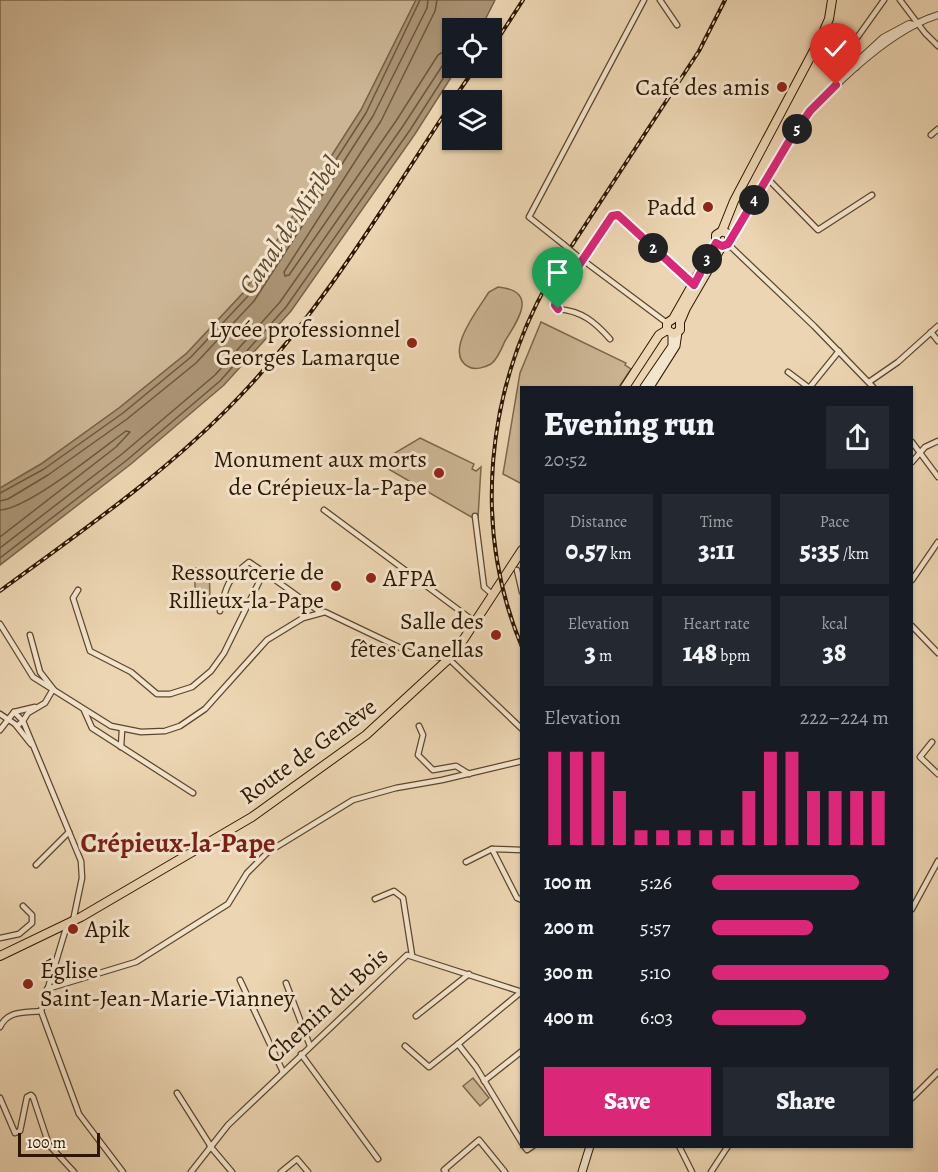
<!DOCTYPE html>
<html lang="en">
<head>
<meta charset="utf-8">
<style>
  :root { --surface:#171b24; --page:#242831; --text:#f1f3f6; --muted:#9ea1a6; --accent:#db2777 }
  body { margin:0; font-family:Alegreya,serif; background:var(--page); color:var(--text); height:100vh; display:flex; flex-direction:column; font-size:22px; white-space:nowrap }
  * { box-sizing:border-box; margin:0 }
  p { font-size:20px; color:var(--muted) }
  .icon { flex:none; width:33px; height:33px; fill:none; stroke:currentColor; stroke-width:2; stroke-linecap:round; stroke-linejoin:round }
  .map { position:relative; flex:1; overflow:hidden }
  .drawer { position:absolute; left:520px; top:386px; width:393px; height:762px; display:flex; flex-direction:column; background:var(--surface); border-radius:0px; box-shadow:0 2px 4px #0004 }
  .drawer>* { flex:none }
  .buttons { position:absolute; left:442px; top:18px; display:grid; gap:12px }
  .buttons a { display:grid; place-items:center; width:60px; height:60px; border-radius:0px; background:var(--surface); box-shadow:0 2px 4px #0004; font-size:30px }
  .scale { position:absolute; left:18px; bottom:15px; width:82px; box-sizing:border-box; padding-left:6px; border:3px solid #2d1700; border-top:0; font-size:16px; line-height:21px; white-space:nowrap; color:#2d1700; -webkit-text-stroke:4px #f3e4cd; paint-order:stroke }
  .pin { position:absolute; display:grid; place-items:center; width:51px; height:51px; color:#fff; margin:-62px -26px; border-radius:50% 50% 50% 0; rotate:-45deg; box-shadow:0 0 6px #0007 }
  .pin .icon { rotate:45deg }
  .km { position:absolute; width:30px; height:30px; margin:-15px; border-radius:50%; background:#222; color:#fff; font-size:16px; line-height:30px; text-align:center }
  .round { display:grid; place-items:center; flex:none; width:63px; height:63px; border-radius:0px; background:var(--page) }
  .summary { display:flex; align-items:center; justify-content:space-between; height:102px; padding:0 24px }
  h1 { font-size:33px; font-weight:800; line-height:45px }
  .figures { display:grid; grid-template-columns:repeat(3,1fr); gap:9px; height:102px; padding:6px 24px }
  .figures div { display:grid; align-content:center; border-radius:0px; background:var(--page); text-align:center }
  .figures b { font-size:26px; font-weight:800 }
  .figures small { font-size:16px; font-weight:400 }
  .figures p { font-size:16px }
  .chart { height:168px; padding:12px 24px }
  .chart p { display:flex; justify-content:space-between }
  .chart svg { width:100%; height:108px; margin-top:6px; stroke:var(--accent); stroke-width:6 }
  .button { display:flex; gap:12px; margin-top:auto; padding:12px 24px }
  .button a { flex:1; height:69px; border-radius:0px; background:var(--accent); color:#fff; font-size:24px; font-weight:800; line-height:69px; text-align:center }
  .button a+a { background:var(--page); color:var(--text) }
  ul { padding:0 24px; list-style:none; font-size:20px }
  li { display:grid; grid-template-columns:96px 72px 1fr; align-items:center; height:45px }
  li i { height:15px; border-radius:8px; background:var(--accent) }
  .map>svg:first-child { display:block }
  .green { fill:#ccb594; stroke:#7c664a; stroke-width:1.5 }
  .water { fill:#ab9475; stroke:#796246; stroke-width:1.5 }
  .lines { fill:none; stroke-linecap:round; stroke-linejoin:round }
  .shore { stroke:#6c563a; stroke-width:1.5 }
  .minor-casing { stroke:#5d462c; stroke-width:7 }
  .tertiary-casing { stroke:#5d462c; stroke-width:8 }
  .secondary-casing { stroke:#2d1700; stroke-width:9 }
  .primary-casing { stroke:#2d1700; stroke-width:10 }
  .minor { stroke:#f3e4cd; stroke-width:4.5 }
  .tertiary { stroke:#f3e4cd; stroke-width:6 }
  .secondary { stroke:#f3e4cd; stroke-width:7 }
  .primary { stroke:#ecd5b2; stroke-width:8 }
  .rail-casing { stroke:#2d1700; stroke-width:4 }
  .rail { stroke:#f3e4cd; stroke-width:1.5; stroke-dasharray:4.5; stroke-linecap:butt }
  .minor-bridge-casing { stroke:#5d462c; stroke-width:7; stroke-linecap:butt }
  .minor-bridge { stroke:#f3e4cd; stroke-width:4.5 }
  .route-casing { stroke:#fff; stroke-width:12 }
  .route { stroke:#db2777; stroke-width:8 }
  .poi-dot { fill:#8f2418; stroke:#f3e4cd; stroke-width:2 }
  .labels { text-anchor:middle; stroke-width:6; stroke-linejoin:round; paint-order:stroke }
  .poi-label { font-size:24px; fill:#2d1700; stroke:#f3e4cd; text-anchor:end }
  .street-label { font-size:24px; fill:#2d1700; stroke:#f3e4cd }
  .water-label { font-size:26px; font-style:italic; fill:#5f492f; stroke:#f3e4cd }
  .quarter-label { font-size:27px; font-weight:bold; fill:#7a1f14; stroke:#f3e4cd }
</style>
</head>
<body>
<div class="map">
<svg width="938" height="1172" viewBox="0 0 938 1172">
  <rect width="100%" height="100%" fill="#ecd5b2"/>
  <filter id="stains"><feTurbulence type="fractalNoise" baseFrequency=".00333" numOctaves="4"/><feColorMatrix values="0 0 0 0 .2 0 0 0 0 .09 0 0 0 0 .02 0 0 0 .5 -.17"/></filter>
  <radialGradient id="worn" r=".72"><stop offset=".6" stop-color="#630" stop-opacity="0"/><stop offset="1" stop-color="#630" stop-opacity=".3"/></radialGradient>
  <g class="green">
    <polygon points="0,0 416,0 361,110 244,292 187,353 119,408 41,464 0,488"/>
    <path d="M498,287C539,291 518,320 505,341C502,348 497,360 491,364C484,368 475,370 469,367C442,354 479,308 489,292Z"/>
    <polygon points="541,322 626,363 625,365 631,369 619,387 522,387 522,484 503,474 520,373"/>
    <polygon points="420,438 474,464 472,469 476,471 481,467 478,518 473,518 378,463"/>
    <polygon points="195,568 209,568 210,597 195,598"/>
    <polygon points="473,1078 489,1098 480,1106 463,1086"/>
  </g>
  <polygon class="water" points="416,0 495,0 481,28 453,28 453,68 457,68 415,134 291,311 224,385 131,464 0,565 0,488 41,464 119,408 187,353 244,292 361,110"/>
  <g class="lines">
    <g class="shore">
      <polyline points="437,0 435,11 381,121 284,272 285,276 289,275 396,121 438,55 453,46"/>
      <polyline points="0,493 44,469 123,413 191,357 248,296 366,113 420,0"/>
      <polyline points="0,501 8,499 48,475 127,419 196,363 254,301 373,116 427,8 428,0"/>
      <path d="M0,510C28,509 100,450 126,431L130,432L116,447L0,537"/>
      <polyline points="0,548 122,454 215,375 280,302 403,126 446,60 453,55"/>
      <polyline points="0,558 127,460 220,381 286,307 410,130 453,63"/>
    </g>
    <g class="minor-casing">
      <g id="minor">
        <polyline points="660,0 677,25"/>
        <polyline points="900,0 925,33 938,46"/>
        <polyline points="822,35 843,51 849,49 884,0"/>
        <polyline points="931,135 938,129"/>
        <polyline points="767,178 818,230 872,195"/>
        <polyline points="563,244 529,217 644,0"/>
        <polyline points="728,244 814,326 873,387"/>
        <polyline points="576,255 667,323"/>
        <polyline points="582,259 612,216 618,215 694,285"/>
        <path d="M583,260L555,305L558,309C582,311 595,322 610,339"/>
        <polyline points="931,332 938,341"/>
        <polyline points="788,372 808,387"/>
        <polyline points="869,382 898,362 938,326"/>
        <polyline points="810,387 839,351"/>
        <polyline points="912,442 938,477"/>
        <polyline points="912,462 925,447 938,441"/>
        <polyline points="324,510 475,622"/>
        <polyline points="475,516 484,587 493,595"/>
        <polyline points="517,570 522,592"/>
        <polyline points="912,580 938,542"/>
        <polyline points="78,590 73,598 90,651 131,672 157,694 170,694 192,687 211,671 224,653 264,572 320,612"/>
        <path d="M220,611C226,586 228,578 249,562L264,572"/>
        <polyline points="0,624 33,677 111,726 141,732 165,731 180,726 205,709 267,640 303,618 325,612 409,652 449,659 522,729"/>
        <polyline points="912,626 938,653"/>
        <polyline points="30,635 40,672 54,690"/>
        <polyline points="52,691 45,703 28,713 23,721 81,861 82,878 73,921"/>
        <polyline points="84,710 92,728 193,793"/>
        <polyline points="14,712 23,721 17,726"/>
        <polyline points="0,714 15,724 31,744"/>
        <polyline points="419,726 423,735 418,755 433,770 456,766 469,774"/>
        <polyline points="0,730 14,712 35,707"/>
        <polyline points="932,742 920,757 938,774"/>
        <polyline points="121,747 122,730"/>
        <polyline points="492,849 522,850"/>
        <polyline points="466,862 492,849 517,898 522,900"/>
        <polyline points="36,865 69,832"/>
        <polyline points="375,899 394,891 403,898 412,955"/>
        <polyline points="912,909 938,861"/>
        <polyline points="67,925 41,1011 79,1114 123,1172"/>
        <polyline points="0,938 19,934 32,923 32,915 23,906"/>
        <polyline points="240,980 283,1072"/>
        <polyline points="286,983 310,1046"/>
        <polyline points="47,989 136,962 228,904 247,873 268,852 353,800 396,788 442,780 522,761"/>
        <polyline points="521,992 458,1044 476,1067 522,1143"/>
        <polyline points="416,1016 469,974"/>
        <path d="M0,1027C8,1010 24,1013 41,1011"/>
        <polyline points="405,1046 429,1067 458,1044"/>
        <polyline points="301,1054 378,1159"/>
        <polyline points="484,1081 522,1051"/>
        <polyline points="177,1093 210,1145"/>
        <polyline points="0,1098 15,1133 20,1131 27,1097 31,1095 33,1097 49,1145 74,1172"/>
        <polyline points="912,1098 938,1072"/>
        <polyline points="210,1146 232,1172"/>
        <polyline points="524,1146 527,1150 533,1146"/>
        <polyline points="679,1146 692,1172"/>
        <polyline points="191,1172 228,1125 407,955 522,992"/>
        <polyline points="281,1172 297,1159 308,1172"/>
        <polyline points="446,1172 444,1170 479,1140 505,1172"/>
        <polyline points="711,1172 728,1146"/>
      </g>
    </g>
    <g class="tertiary-casing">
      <g id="tertiary">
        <polyline points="856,67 857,62 883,38 909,24 914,25"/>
        <path d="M730,238C750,215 770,172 787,144C817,98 886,31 938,15"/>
      </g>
    </g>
    <g class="secondary-casing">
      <g id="secondary">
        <polyline points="644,387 672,346 672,334"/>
        <polyline points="650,387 676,346 678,332"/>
        <polyline points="582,1172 590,1146"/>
      </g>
    </g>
    <g class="primary-casing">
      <g id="primary">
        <polyline points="667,330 667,323 673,319 716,243 716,235 722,231 734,201 822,35 829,19 832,0"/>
        <polyline points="667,330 674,334 680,330 680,322 686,308 722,246 729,242 729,234 722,231"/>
        <polyline points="625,387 659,335 667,330"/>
        <polyline points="0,956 81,917 252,817 366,735 454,654 522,550"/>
      </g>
    </g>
    <use href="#minor" class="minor"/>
    <use href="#tertiary" class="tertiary"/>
    <use href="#secondary" class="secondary"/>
    <use href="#primary" class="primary"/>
    <g class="rail-casing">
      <g id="rail">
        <polyline points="492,48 523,0"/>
        <polyline points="453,100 475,68"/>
        <path d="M0,591C83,530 169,471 240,396C324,308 386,202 453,101"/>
        <path d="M522,647C472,528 486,390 550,279L699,51L725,0"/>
      </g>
    </g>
    <use href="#rail" class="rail"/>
    <g class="minor-bridge-casing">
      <polyline id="minor-bridge" points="563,244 576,255"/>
    </g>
    <use href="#minor-bridge" class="minor-bridge"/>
  </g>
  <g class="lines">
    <g class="route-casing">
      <polyline id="route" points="558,309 555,305 557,298 612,216 618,215 694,285 716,243 722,246 728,244 788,143 810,111 836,85"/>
    </g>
    <use href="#route" class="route"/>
  </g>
  <g class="poi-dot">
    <circle cx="782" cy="87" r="6"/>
    <circle cx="708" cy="207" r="6"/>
    <circle cx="412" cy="343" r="6"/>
    <circle cx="439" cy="473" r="6"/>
    <circle cx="371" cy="578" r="6"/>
    <circle cx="336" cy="586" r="6"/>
    <circle cx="496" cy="635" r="6"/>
    <circle cx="73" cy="929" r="6"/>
    <circle cx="28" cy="984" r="6"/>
  </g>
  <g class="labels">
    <g class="poi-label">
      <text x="770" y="95">Café des amis</text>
      <text x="696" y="215">Padd</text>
      <text x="400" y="337">Lycée professionnel<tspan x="400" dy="28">Georges Lamarque</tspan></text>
      <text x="427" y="467">Monument aux morts<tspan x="427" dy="28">de Crépieux-la-Pape</tspan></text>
      <text x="324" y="580">Ressourcerie de<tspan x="324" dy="28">Rillieux-la-Pape</tspan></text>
      <text x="383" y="586" text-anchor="start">AFPA</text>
      <text x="484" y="629">Salle des<tspan x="484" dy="28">fêtes Canellas</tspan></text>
      <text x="85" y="937" text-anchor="start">Apik</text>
      <text x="40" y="978" text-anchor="start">Église<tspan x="40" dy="28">Saint-Jean-Marie-Vianney</tspan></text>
    </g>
    <g class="street-label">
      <text transform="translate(308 751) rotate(-36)" y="8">Route de Genève</text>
      <text transform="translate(327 1005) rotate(-43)" y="8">Chemin du Bois</text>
    </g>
    <g class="water-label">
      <text transform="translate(289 225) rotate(-56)" y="9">Canal de Miribel</text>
    </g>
    <g class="quarter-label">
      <text x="178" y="852">Crépieux-la-Pape</text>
    </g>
  </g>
  <rect width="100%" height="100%" filter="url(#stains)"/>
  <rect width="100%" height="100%" fill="url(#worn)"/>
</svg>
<div class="buttons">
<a><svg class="icon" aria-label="locate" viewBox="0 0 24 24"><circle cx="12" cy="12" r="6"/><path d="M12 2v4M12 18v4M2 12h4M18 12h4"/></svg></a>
<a><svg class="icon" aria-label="layers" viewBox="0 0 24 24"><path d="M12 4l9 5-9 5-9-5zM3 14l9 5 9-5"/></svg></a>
</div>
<div class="scale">100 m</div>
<div class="pin" style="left:558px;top:309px;background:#1e9e55"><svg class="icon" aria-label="arrive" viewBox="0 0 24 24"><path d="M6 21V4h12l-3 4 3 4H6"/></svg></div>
<div class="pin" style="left:836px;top:85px;background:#d93025"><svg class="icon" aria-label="check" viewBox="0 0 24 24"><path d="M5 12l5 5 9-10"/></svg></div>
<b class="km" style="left:653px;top:248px">2</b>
<b class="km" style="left:707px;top:259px">3</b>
<b class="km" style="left:754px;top:200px">4</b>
<b class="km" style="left:797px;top:129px">5</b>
<section class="drawer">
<div class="summary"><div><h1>Evening run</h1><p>20:52</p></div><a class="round"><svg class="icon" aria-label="share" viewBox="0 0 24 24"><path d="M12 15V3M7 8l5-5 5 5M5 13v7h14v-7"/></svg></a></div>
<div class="figures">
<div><p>Distance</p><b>0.57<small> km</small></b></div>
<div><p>Time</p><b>3:11</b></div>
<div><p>Pace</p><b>5:35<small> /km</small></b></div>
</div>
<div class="figures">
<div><p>Elevation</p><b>3<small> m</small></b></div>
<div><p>Heart rate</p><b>148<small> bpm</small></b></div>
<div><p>kcal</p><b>38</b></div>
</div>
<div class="chart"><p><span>Elevation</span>222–224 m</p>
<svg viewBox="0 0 160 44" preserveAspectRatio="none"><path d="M5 44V6M15 44V6M25 44V6M35 44V22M45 44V38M55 44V38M65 44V38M75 44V38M85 44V38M95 44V22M105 44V6M115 44V6M125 44V22M135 44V22M145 44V22M155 44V22"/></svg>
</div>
<ul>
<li><b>100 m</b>5:26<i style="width:83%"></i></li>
<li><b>200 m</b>5:57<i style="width:57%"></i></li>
<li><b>300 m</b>5:10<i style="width:100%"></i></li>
<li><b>400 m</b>6:03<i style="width:53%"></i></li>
</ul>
<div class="button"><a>Save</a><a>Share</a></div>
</section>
</div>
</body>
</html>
